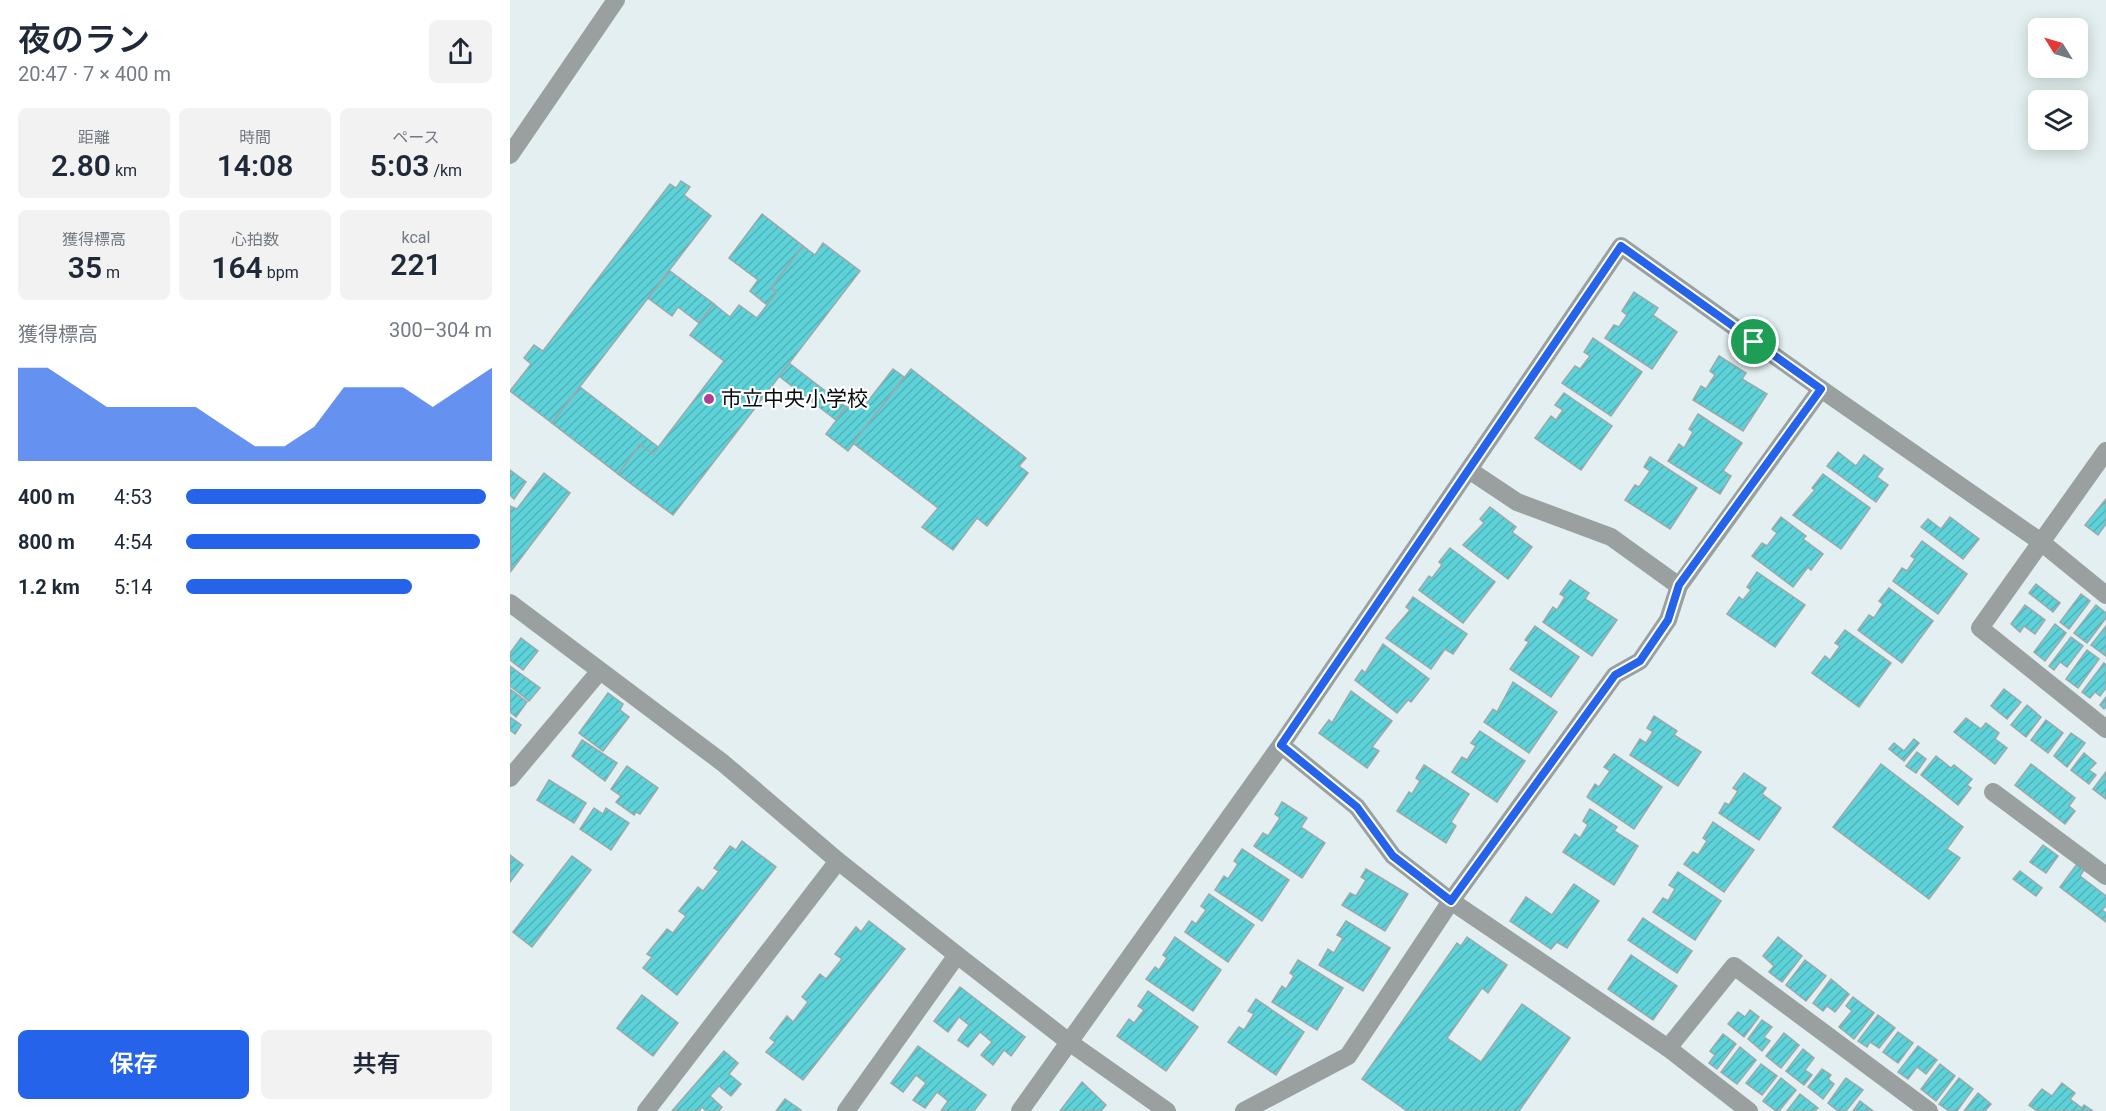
<!DOCTYPE html>
<html lang="ja">
<head>
<meta charset="utf-8">
<style>
  :root { --surface:#fff; --page:#f2f2f3; --text:#1f2937; --muted:#747a83; --accent:#2563eb }
  body { margin:0; font-family:Roboto,"Noto Sans JP",sans-serif; background:var(--page); color:var(--text); height:100vh; display:flex; flex-direction:column; font-size:22px; white-space:nowrap }
  * { box-sizing:border-box; margin:0 }
  p { font-size:20px; color:var(--muted) }
  .icon { flex:none; width:33px; height:33px; fill:none; stroke:currentColor; stroke-width:2; stroke-linecap:round; stroke-linejoin:round }
  .map { position:relative; flex:1; overflow:hidden }
  .sheet { display:flex; flex-direction:column; background:var(--surface); width:510px }
  .sheet>* { flex:none }
  .needle { width:39px; rotate:307deg }
  .controls { position:absolute; left:1518px; top:18px; display:grid; gap:12px }
  .controls a { display:grid; place-items:center; width:60px; height:60px; border-radius:9px; background:var(--surface); box-shadow:0 3px 15px #0003; font-size:30px }
  .pin { position:absolute; display:grid; place-items:center; width:51px; height:51px; color:#fff; margin:-26px; border:3px solid #fff; border-radius:50%; box-shadow:0 2px 6px #0007 }
  .round { display:grid; place-items:center; flex:none; width:63px; height:63px; border-radius:9px; background:var(--page) }
  .head { display:flex; align-items:center; justify-content:space-between; height:102px; padding:0 18px }
  h1 { font-size:33px; font-weight:600; line-height:45px }
  .stats { display:grid; grid-template-columns:repeat(3,1fr); gap:9px; height:102px; padding:6px 18px }
  .stats div { display:grid; align-content:center; border-radius:9px; background:var(--page); text-align:center }
  .stats b { font-size:30px; font-weight:600 }
  .stats small { font-size:16px; font-weight:400 }
  .stats p { font-size:16px }
  .chart { height:168px; padding:12px 18px }
  .chart p { display:flex; justify-content:space-between }
  .chart svg { width:100%; height:108px; margin-top:6px; fill:var(--accent); opacity:.7 }
  .button { display:flex; gap:12px; margin-top:auto; padding:12px 18px }
  .button a { flex:1; height:69px; border-radius:9px; background:var(--accent); color:#fff; font-size:24px; font-weight:600; line-height:69px; text-align:center }
  .button a+a { background:var(--page); color:var(--text) }
  ul { padding:0 18px; list-style:none; font-size:20px }
  li { display:grid; grid-template-columns:96px 72px 1fr; align-items:center; height:45px }
  li i { height:15px; border-radius:8px; background:var(--accent) }
  main { display:flex; flex:1; min-height:0 }
  .map>svg:first-child { display:block }
  .building { fill:url(#building-hatch); stroke:#9da8a9; stroke-width:1.5 }
  .lines { fill:none; stroke-linecap:round; stroke-linejoin:round }
  .minor { stroke:#9aa0a0; stroke-width:18 }
  .route-casing { stroke:#fff; stroke-width:12 }
  .route { stroke:#2563eb; stroke-width:8 }
  .poi-dot { fill:#b13d96; stroke:#fff; stroke-width:2 }
  .labels { text-anchor:middle; stroke-width:4.5; stroke-linejoin:round; paint-order:stroke }
  .poi-label { font-size:21px; fill:#080c0c; stroke:#fff; text-anchor:start }
</style>
</head>
<body>
<main>
<section class="sheet">
<div class="head"><div><h1>夜のラン</h1><p>20:47 · 7 × 400 m</p></div><a class="round"><svg class="icon" aria-label="share" viewBox="0 0 24 24"><path d="M12 15V3M7 8l5-5 5 5M5 13v7h14v-7"/></svg></a></div>
<div class="stats">
<div><p>距離</p><b>2.80<small> km</small></b></div>
<div><p>時間</p><b>14:08</b></div>
<div><p>ペース</p><b>5:03<small> /km</small></b></div>
</div>
<div class="stats">
<div><p>獲得標高</p><b>35<small> m</small></b></div>
<div><p>心拍数</p><b>164<small> bpm</small></b></div>
<div><p>kcal</p><b>221</b></div>
</div>
<div class="chart"><p><span>獲得標高</span>300–304 m</p>
<svg viewBox="0 0 160 44" preserveAspectRatio="none"><path d="M0 44V6L10 6L20 14L30 22L40 22L50 22L60 22L70 30L80 38L90 38L100 30L110 14L120 14L130 14L140 22L150 14L160 6V44z"/></svg>
</div>
<ul>
<li><b>400 m</b>4:53<i style="width:98%"></i></li>
<li><b>800 m</b>4:54<i style="width:96%"></i></li>
<li><b>1.2 km</b>5:14<i style="width:74%"></i></li>
</ul>
<div class="button"><a>保存</a><a>共有</a></div>
</section>
<div class="map">
<svg width="1596" height="1111" viewBox="0 0 1596 1111">
  <defs>
    <pattern id="building-hatch" width="6" height="6" patternUnits="userSpaceOnUse" patternTransform="scale(1.5)"><rect width="6" height="6" fill="#5ed2d9"/><path d="M-1 1l2-2M0 6l6-6M5 7l2-2" fill="none" stroke="#50b3b9"/></pattern>
  </defs>
  <rect width="100%" height="100%" fill="#e3eff0"/>
  <g class="building">
    <polygon points="171,181 180,187 174,195 201,216 42,423 0,391 21,364 14,358 24,345 33,351 160,184 166,188"/>
    <polygon points="252,214 293,246 261,288 267,292 257,305 240,291 248,280 219,258"/>
    <polygon points="313,243 350,271 163,515 108,474 130,444 143,454 214,361 180,335 204,304 220,317 229,305 247,318 267,292 261,288 293,246 305,255"/>
    <polygon points="160,271 204,304 189,323 168,307 162,316 138,298"/>
    <polygon points="1124,292 1148,308 1143,315 1167,332 1142,369 1095,338 1104,325 1109,327 1117,315 1112,311"/>
    <polygon points="1083,338 1132,372 1101,416 1052,383 1065,366 1070,369 1080,356 1074,352"/>
    <polygon points="1209,356 1236,373 1232,379 1257,394 1233,431 1183,400 1191,386 1196,389 1205,375 1200,371"/>
    <polygon points="279,363 336,407 326,420 269,376"/>
    <polygon points="383,369 394,377 338,451 316,434 340,402 346,407 350,401 355,405"/>
    <polygon points="401,369 516,458 509,466 518,473 477,526 467,518 443,550 412,527 428,508 343,443"/>
    <polygon points="70,387 148,447 143,454 130,444 108,474 42,423"/>
    <polygon points="1054,393 1102,426 1071,470 1025,438 1041,416 1046,420 1053,410 1045,405"/>
    <polygon points="1188,414 1232,443 1213,471 1221,476 1210,494 1158,461 1169,444 1174,448 1183,432 1179,429"/>
    <polygon points="1328,452 1346,466 1354,455 1373,469 1367,477 1378,485 1366,502 1317,466"/>
    <polygon points="1140,457 1187,488 1160,529 1115,500 1125,485 1129,487 1140,471 1134,467"/>
    <polygon points="0,470 16,482 4,499 0,495"/>
    <polygon points="34,473 60,493 1,571 0,506 7,509"/>
    <polygon points="1313,474 1360,508 1331,549 1283,515 1305,490 1302,488"/>
    <polygon points="1596,499 1596,524 1588,535 1575,525"/>
    <polygon points="980,507 1006,527 1002,532 1022,547 998,579 953,545 974,523 970,519"/>
    <polygon points="1271,517 1296,536 1293,539 1313,554 1301,570 1298,567 1283,587 1242,556 1252,543 1257,546 1267,533 1262,529"/>
    <polygon points="1440,517 1469,539 1453,559 1411,527 1418,519 1431,529"/>
    <polygon points="1412,541 1457,574 1428,614 1383,581 1392,568 1397,571 1405,559 1401,556"/>
    <polygon points="940,548 985,582 953,623 909,590 919,576 922,578 932,565 929,562"/>
    <polygon points="1247,572 1295,605 1265,647 1217,614 1229,597 1233,600 1241,590 1237,587"/>
    <polygon points="1060,580 1079,593 1075,599 1107,620 1082,656 1033,622 1043,607 1047,610 1055,597 1050,594"/>
    <polygon points="1526,584 1550,603 1543,612 1519,593"/>
    <polygon points="1379,588 1423,621 1392,663 1348,630 1359,615 1364,618 1373,604 1369,601"/>
    <polygon points="1571,594 1580,601 1559,629 1550,622"/>
    <polygon points="903,597 957,634 943,654 935,649 921,669 876,638 900,610 896,607"/>
    <polygon points="1515,605 1535,620 1525,634 1514,626 1510,632 1501,624"/>
    <polygon points="1586,605 1596,613 1596,618 1577,643 1564,633"/>
    <polygon points="1545,624 1556,633 1535,661 1524,652"/>
    <polygon points="1025,626 1069,657 1041,697 1000,669 1019,642 1015,640"/>
    <polygon points="1596,626 1596,656 1581,645"/>
    <polygon points="1335,630 1381,663 1349,707 1302,673 1315,656 1320,660 1330,646 1325,643"/>
    <polygon points="1561,637 1573,646 1557,667 1550,662 1544,670 1539,666"/>
    <polygon points="11,638 28,651 13,670 0,660 0,653"/>
    <polygon points="873,644 919,679 901,702 898,700 887,713 845,680 852,670 855,673"/>
    <polygon points="1577,650 1589,659 1568,688 1556,679"/>
    <polygon points="1594,663 1596,665 1596,688 1590,696 1585,692 1580,698 1572,692"/>
    <polygon points="0,666 30,688 19,701 0,686"/>
    <polygon points="1003,682 1047,712 1019,753 974,722 983,709 987,712"/>
    <polygon points="0,689 17,702 6,717 0,712"/>
    <polygon points="1494,689 1511,702 1497,719 1481,706"/>
    <polygon points="841,691 882,721 862,747 869,751 857,768 809,733 819,720 822,723"/>
    <polygon points="98,693 113,704 110,710 119,717 93,751 69,733"/>
    <polygon points="1596,697 1596,707 1594,709 1590,705"/>
    <polygon points="1517,705 1531,717 1516,737 1501,725"/>
    <polygon points="1144,716 1167,731 1164,735 1191,752 1168,786 1120,755 1130,739 1136,743 1143,732 1137,728"/>
    <polygon points="0,717 11,725 5,734 0,730"/>
    <polygon points="1456,718 1471,729 1476,723 1489,733 1485,739 1497,748 1485,764 1444,732"/>
    <polygon points="1536,720 1553,733 1538,753 1521,740"/>
    <polygon points="970,731 1015,761 987,802 942,772 952,757 957,760 966,746 961,743"/>
    <polygon points="1561,733 1575,743 1557,767 1544,756"/>
    <polygon points="1404,739 1409,743 1394,761 1379,749 1384,743 1394,751"/>
    <polygon points="72,740 107,763 95,781 62,756"/>
    <polygon points="1407,752 1416,759 1406,773 1396,766"/>
    <polygon points="1574,753 1586,763 1579,770 1586,775 1579,784 1561,770"/>
    <polygon points="1104,754 1152,787 1124,829 1077,797 1085,784 1089,787 1100,771 1094,767"/>
    <polygon points="1426,756 1441,768 1444,765 1462,779 1457,785 1461,788 1448,805 1411,775"/>
    <polygon points="1371,764 1453,827 1437,849 1450,858 1419,899 1323,827"/>
    <polygon points="1521,764 1565,798 1559,806 1565,811 1555,824 1505,785"/>
    <polygon points="914,765 959,794 941,822 946,826 936,843 887,811 899,792 902,794 910,781 906,778"/>
    <polygon points="117,766 148,788 130,814 126,812 124,815 106,802 111,796 101,789"/>
    <polygon points="1596,772 1596,799 1583,789"/>
    <polygon points="1234,773 1256,788 1252,794 1271,808 1249,840 1209,813 1215,803 1219,805 1228,791 1223,788"/>
    <polygon points="39,780 76,803 64,823 27,800"/>
    <polygon points="772,802 797,818 791,827 815,843 792,878 744,846 753,833 758,836 770,818 765,814"/>
    <polygon points="84,808 93,814 96,808 119,823 101,850 70,829"/>
    <polygon points="1080,809 1107,827 1104,831 1128,846 1104,885 1053,852 1065,834 1070,838 1078,825 1073,821"/>
    <polygon points="1203,822 1244,850 1214,892 1174,864 1183,852 1188,855 1197,841 1193,838"/>
    <polygon points="232,841 266,867 167,995 133,968 142,957 137,954 157,929 163,933 176,916 169,911 188,887 193,891 209,871 204,868 220,846 226,850"/>
    <polygon points="1533,845 1548,856 1536,873 1520,862"/>
    <polygon points="732,849 779,880 752,921 705,890 714,876 718,879 728,864 724,861"/>
    <polygon points="0,855 13,865 0,882"/>
    <polygon points="62,856 81,870 22,947 3,932"/>
    <polygon points="1567,864 1574,870 1570,876 1596,896 1596,906 1592,910 1596,913 1596,922 1550,887"/>
    <polygon points="856,869 898,894 875,931 832,905 840,893 846,896 856,880 851,877"/>
    <polygon points="1510,871 1532,888 1526,896 1503,879"/>
    <polygon points="1168,872 1211,901 1185,940 1143,912 1153,898 1158,901 1165,889 1159,885"/>
    <polygon points="1064,884 1089,901 1057,948 1047,942 1041,949 1000,921 1016,897 1042,915"/>
    <polygon points="699,894 744,925 718,962 675,932 682,921 686,924 696,910 691,906"/>
    <polygon points="1133,918 1182,951 1167,973 1118,940"/>
    <polygon points="359,921 395,949 293,1080 256,1052 265,1042 260,1038 277,1016 283,1022 298,1002 292,997 310,974 316,979 332,959 325,954 346,927 351,932"/>
    <polygon points="836,921 880,948 853,991 809,965 818,949 824,953 833,938 827,935"/>
    <polygon points="665,937 711,970 683,1011 636,979 645,967 649,970 657,958 653,955"/>
    <polygon points="957,937 997,965 978,993 972,988 937,1038 971,1062 1012,1004 1060,1038 1009,1111 897,1111 852,1079 947,943 951,946"/>
    <polygon points="1268,937 1292,956 1272,982 1259,972 1264,966 1253,956"/>
    <polygon points="1121,955 1167,986 1143,1020 1098,989"/>
    <polygon points="788,960 833,988 807,1030 762,1002 772,986 776,989 784,976 780,973"/>
    <polygon points="1295,960 1316,976 1296,1001 1276,985"/>
    <polygon points="1321,979 1339,994 1325,1012 1317,1006 1313,1011 1303,1003"/>
    <polygon points="450,987 515,1037 501,1056 494,1050 483,1065 471,1055 482,1042 470,1032 458,1047 448,1040 459,1025 449,1017 438,1032 424,1021"/>
    <polygon points="638,991 688,1027 656,1071 607,1036 619,1019 624,1023 634,1010 628,1006"/>
    <polygon points="132,995 168,1023 143,1056 107,1028"/>
    <polygon points="1343,997 1364,1013 1344,1039 1329,1027 1342,1011 1336,1006"/>
    <polygon points="746,999 794,1032 766,1075 718,1042 729,1027 734,1030 744,1014 738,1011"/>
    <polygon points="1240,1010 1249,1017 1234,1037 1218,1024 1228,1012 1235,1017"/>
    <polygon points="1368,1015 1385,1028 1369,1048 1360,1042 1357,1047 1348,1041"/>
    <polygon points="1252,1020 1262,1027 1254,1037 1260,1041 1252,1051 1238,1039"/>
    <polygon points="1388,1032 1403,1043 1388,1063 1373,1052"/>
    <polygon points="1274,1033 1289,1045 1271,1068 1256,1056"/>
    <polygon points="1213,1034 1226,1044 1207,1069 1199,1063 1205,1055 1200,1051"/>
    <polygon points="408,1046 476,1095 464,1111 431,1111 438,1101 427,1092 415,1108 403,1100 416,1083 406,1075 393,1092 381,1083"/>
    <polygon points="1408,1046 1427,1060 1416,1074 1407,1067 1398,1079 1388,1072"/>
    <polygon points="1230,1047 1246,1060 1227,1084 1211,1072"/>
    <polygon points="1293,1049 1304,1058 1295,1070 1302,1075 1294,1085 1276,1071"/>
    <polygon points="214,1051 228,1063 219,1074 231,1084 221,1096 209,1086 200,1096 212,1107 209,1111 196,1111 192,1107 189,1111 162,1111"/>
    <polygon points="1251,1064 1267,1076 1252,1095 1236,1083"/>
    <polygon points="1430,1064 1445,1076 1426,1101 1411,1089"/>
    <polygon points="1312,1069 1321,1075 1318,1079 1324,1084 1313,1099 1298,1087"/>
    <polygon points="1271,1078 1286,1090 1269,1111 1266,1111 1253,1101"/>
    <polygon points="1336,1078 1353,1090 1336,1111 1328,1111 1318,1103"/>
    <polygon points="1449,1078 1463,1089 1447,1111 1439,1111 1429,1104"/>
    <polygon points="572,1082 596,1105 591,1111 550,1111"/>
    <polygon points="1552,1083 1565,1093 1560,1099 1572,1108 1574,1105 1583,1111 1527,1111 1519,1105 1532,1089 1542,1096"/>
    <polygon points="1468,1093 1481,1104 1475,1111 1454,1111"/>
    <polygon points="1290,1094 1308,1108 1305,1111 1277,1111"/>
    <polygon points="275,1099 291,1110 290,1111 266,1111"/>
    <polygon points="1350,1101 1363,1111 1343,1111"/>
  </g>
  <g class="lines">
    <g class="minor">
      <polyline points="0,155 106,0"/>
      <polyline points="1596,451 1470,628 1596,729"/>
      <polyline points="959,470 1007,502 1101,537 1169,586"/>
      <polyline points="0,603 213,763 328,861"/>
      <polyline points="771,745 847,807 883,856 941,901 1158,1048 1239,1111"/>
      <polyline points="0,778 89,672"/>
      <polyline points="1483,792 1596,876"/>
      <polyline points="447,955 559,1042 657,1111"/>
      <polyline points="1158,1048 1224,966 1419,1111"/>
      <polyline points="136,1111 328,861 447,955 336,1111"/>
      <polyline points="510,1111 771,745 1111,246 1311,389 1531,542 1596,595"/>
      <polyline points="734,1111 838,1056 941,901 1105,675 1130,661 1158,620 1169,586 1311,389"/>
    </g>
  </g>
  <g class="lines">
    <g class="route-casing">
      <polygon id="route" points="1111,246 1311,389 1169,585 1158,620 1130,661 1105,675 941,901 883,856 847,807 771,745"/>
    </g>
    <use href="#route" class="route"/>
  </g>
  <circle class="poi-dot" cx="199" cy="399" r="6"/>
  <g class="labels">
    <g class="poi-label">
      <text x="211" y="406">市立中央小学校</text>
    </g>
  </g>
</svg>
<div class="controls">
<a><svg class="needle" viewBox="-14 -14 28 28"><path d="M0-13l5 13h-10z" fill="#e53935"/><path d="M0 13l5-13h-10z" fill="#747a83"/></svg></a>
<a><svg class="icon" aria-label="layers" viewBox="0 0 24 24"><path d="M12 4l9 5-9 5-9-5zM3 14l9 5 9-5"/></svg></a>
</div>
<div class="pin" style="left:1244px;top:342px;background:#1e9e55"><svg class="icon" aria-label="arrive" viewBox="0 0 24 24"><path d="M6 21V4h12l-3 4 3 4H6"/></svg></div>
</div>
</main>
</body>
</html>
